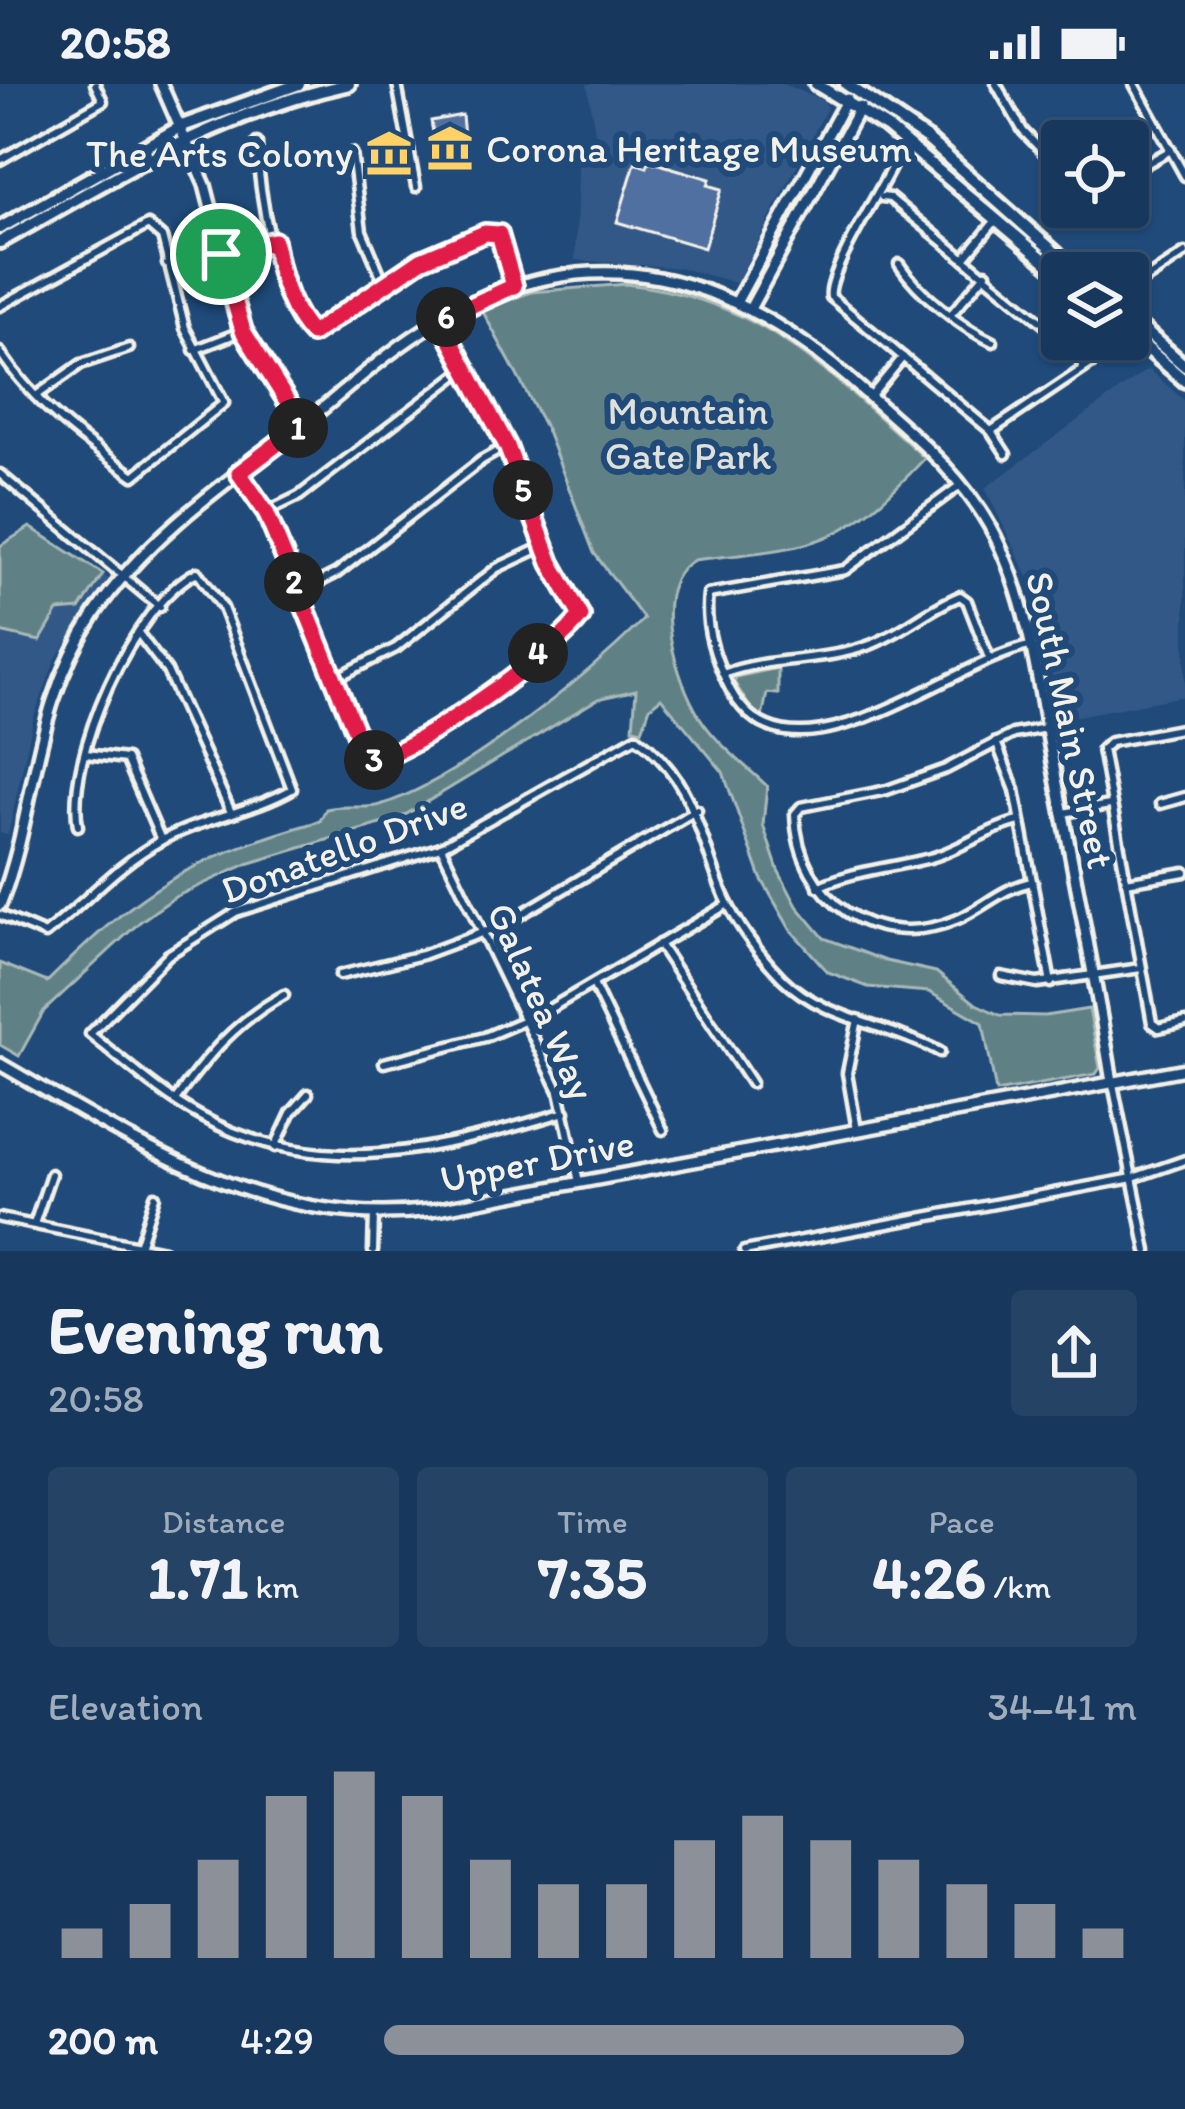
<!DOCTYPE html>
<html lang="en">
<head>
<meta charset="utf-8">
<style>
  :root { --surface:#17385c; --page:#244365; --text:#f1f3f6; --muted:#9eacbb; --line:#365272; --accent:#8c9099 }
  body { margin:0; font-family:Itim,sans-serif; background:var(--page); color:var(--text); height:100vh; display:flex; flex-direction:column; font-size:45px; white-space:nowrap }
  * { box-sizing:border-box; margin:0 }
  p { font-size:39px; color:var(--muted) }
  .icon { flex:none; width:66px; height:66px; fill:none; stroke:currentColor; stroke-width:2; stroke-linecap:round; stroke-linejoin:round }
  .map { position:relative; height:1167px; overflow:hidden }
  .sheet { display:flex; flex-direction:column; background:var(--surface); flex:1 }
  .sheet>* { flex:none }
  .controls { position:absolute; left:1041px; top:36px; display:grid; gap:24px }
  .controls a { display:grid; place-items:center; width:108px; height:108px; border-radius:12px; background:var(--surface); box-shadow:0 3px 9px #0004,0 0 0 3px var(--line); font-size:60px }
  .pin { position:absolute; display:grid; place-items:center; width:102px; height:102px; color:#fff; margin:-51px; border:6px solid #fff; border-radius:50%; box-shadow:0 3px 12px #0007 }
  .km { position:absolute; width:60px; height:60px; margin:-30px; border-radius:50%; background:#222; color:#fff; font-size:33px; line-height:60px; text-align:center }
  .round { display:grid; place-items:center; flex:none; width:126px; height:126px; border-radius:12px; background:var(--page) }
  .headline { display:flex; align-items:center; justify-content:space-between; height:204px; padding:0 48px }
  h1 { font-size:66px; font-weight:700; line-height:90px }
  .metrics { display:grid; grid-template-columns:repeat(3,1fr); gap:18px; height:204px; padding:12px 48px }
  .metrics div { display:grid; align-content:center; border-radius:12px; background:var(--page); text-align:center }
  .metrics b { font-size:60px; font-weight:700 }
  .metrics small { font-size:33px; font-weight:400 }
  .metrics p { font-size:33px }
  .chart { height:336px; padding:24px 48px }
  .chart p { display:flex; justify-content:space-between }
  .chart svg { width:100%; height:216px; margin-top:12px; stroke:var(--accent); stroke-width:6 }
  ul { padding:0 48px; list-style:none; font-size:39px }
  li { display:grid; grid-template-columns:192px 144px 1fr; align-items:center; height:90px }
  li i { height:30px; border-radius:15px; background:var(--accent) }
  .status { display:flex; justify-content:space-between; align-items:center; height:84px; padding:0 60px; background:var(--surface); direction:ltr }
  .status svg { height:33px; fill:currentColor }
  .map>svg:first-child { display:block }
  .built { fill:#315887 }
  .green { fill:#5e8186; stroke:#a9b9b7; stroke-width:3 }
  .building { fill:#4f70a0; stroke:#f4f1e8; stroke-width:3 }
  .lines { fill:none; stroke-linecap:round; stroke-linejoin:round }
  .street-casing { stroke:#f4f1e8; stroke-width:15 }
  .secondary-casing { stroke:#f4f1e8; stroke-width:18 }
  .primary-casing { stroke:#f4f1e8; stroke-width:20 }
  .street { stroke:#1f4a7a; stroke-width:6 }
  .secondary { stroke:#1f4a7a; stroke-width:9 }
  .primary { stroke:#1f4a7a; stroke-width:10 }
  .route-casing { stroke:#fff; stroke-width:24 }
  .route { stroke:#e11d48; stroke-width:15 }
  .labels { text-anchor:middle; stroke-width:12; stroke-linejoin:round; paint-order:stroke }
  .poi-label { font-size:39px; fill:#f4f1e8; stroke:#1f4a7a; text-anchor:start }
  .park-label { font-size:39px; fill:#dee0d9; stroke:#1f4a7a }
  .street-label { font-size:39px; fill:#f4f1e8; stroke:#1f4a7a }
</style>
</head>
<body>
<div class="status"><b>20:58</b><svg viewBox="0 0 49 12"><path d="M0 12V9h3v3zM5 12V6h3v6zM10 12V3h3v9zM15 12V0h3v12zM26 1h20v11H26zM47 4h2v5h-2z"/></svg></div>
<div class="map">
<svg width="1185" height="1167" viewBox="0 0 1185 1167">
  <rect width="100%" height="100%" fill="#1f4a7a"/>
  <filter id="ink" filterUnits="userSpaceOnUse"><feTurbulence type="fractalNoise" baseFrequency=".00833" numOctaves="2"/><feDisplacementMap in="SourceGraphic" scale="24" xChannelSelector="R" yChannelSelector="G"/><feConvolveMatrix kernelMatrix="1 2 1 2 8 2 1 2 1" color-interpolation-filters="sRGB"/></filter>
  <g filter="url(#ink)">
    <g class="built">
      <polygon points="587,0 784,0 824,17 827,24 736,199 681,184 575,176 579,61 596,54"/>
      <polygon points="1148,285 1185,317 1185,612 1061,635 1034,505 985,404"/>
      <polygon points="30,443 109,495 55,576 33,636 8,751 0,749 0,462"/>
    </g>
    <g class="green">
      <path d="M626,200C762,215 827,288 925,374C838,467 815,462 694,476C648,502 674,586 695,625C710,655 743,679 767,702L763,741L778,786L797,822L824,854L886,877L936,888L976,920L1000,931L1045,932L1089,925L1100,984L1096,990L996,1008L983,939L929,908L868,903L828,888L790,845L761,794L723,688L661,614L650,623L642,646L633,644L636,606L598,615L400,734L247,780L175,813L141,837L44,927L19,972L0,961V879L47,898C144,803 189,774 320,737L326,725C345,720 363,726 380,721C457,698 587,592 644,535L594,469L546,345L482,226L531,208Z"/>
      <polygon points="30,443 103,490 80,525 58,527 40,557 0,548 0,462"/>
      <polygon points="778,584 778,610 767,609 762,634 751,625 734,598 736,593"/>
    </g>
    <g class="building">
      <polygon points="462,31 466,74 438,78 431,37"/>
      <polygon points="649,77 710,95 708,101 722,105 704,164 617,138 635,79 647,83"/>
    </g>
    <g class="lines">
      <g class="street-casing">
        <g id="street">
          <polyline points="397,0 416,103"/>
          <polyline points="996,0 1023,47 1062,87"/>
          <polyline points="1134,0 1185,92"/>
          <path d="M257,59C258,108 276,215 312,250C354,220 448,146 499,150L514,202"/>
          <polyline points="352,69 362,147 384,199"/>
          <polyline points="0,76 103,17 95,0"/>
          <path d="M893,80C882,105 826,191 831,213L991,347L1006,370"/>
          <polyline points="1128,90 1171,66"/>
          <polyline points="882,113 890,114 1062,255"/>
          <polyline points="966,172 997,135"/>
          <polyline points="167,180 274,157"/>
          <path d="M899,180C919,210 960,243 993,258"/>
          <polyline points="1146,195 1185,169"/>
          <path d="M0,222L148,141L162,153L185,244L224,319L134,392C84,357 34,320 0,268"/>
          <polyline points="952,229 986,189"/>
          <polyline points="1062,255 1079,272 1082,282"/>
          <polyline points="194,266 243,247"/>
          <polyline points="36,312 81,280 129,264"/>
          <polyline points="871,312 903,273"/>
          <polyline points="991,347 1110,267"/>
          <path d="M239,389L266,428L368,674C405,680 557,564 581,532L551,479L507,362L439,236"/>
          <polyline points="0,390 160,523"/>
          <path d="M959,402L845,486L708,510C704,540 714,572 727,599C783,722 950,577 1030,562"/>
          <polyline points="266,428 299,412 466,284"/>
          <polyline points="298,509 337,489 482,376 507,362"/>
          <polyline points="139,550 167,587 230,726"/>
          <path d="M723,590C770,572 822,579 870,561C902,549 928,525 960,512L967,517L989,574"/>
          <polyline points="334,595 396,564 497,484 544,462"/>
          <polyline points="1185,644 1111,658 1102,665 1152,939 1159,944 1185,938"/>
          <polyline points="996,658 1015,706 1051,899"/>
          <polyline points="86,670 126,675 161,756"/>
          <polyline points="1160,720 1185,713"/>
          <polyline points="1063,729 1110,721"/>
          <polyline points="441,763 559,1007 579,1098"/>
          <path d="M1033,798C1003,803 985,823 958,835C876,870 798,817 795,730L801,723L887,706L946,685L1013,650L1046,644"/>
          <polyline points="1126,798 1185,788"/>
          <path d="M818,803C854,786 892,784 930,774C961,766 986,745 1019,737"/>
          <path d="M0,831L45,850C85,819 116,781 162,756C203,734 254,727 292,705L223,524L197,488C133,520 65,674 78,742"/>
          <polyline points="659,860 751,999"/>
          <polyline points="340,891 422,871 503,841 697,726"/>
          <polyline points="1001,892 1037,899 1141,884"/>
          <polyline points="593,900 663,1046"/>
          <polyline points="384,979 485,953 546,927 728,820"/>
          <polyline points="1113,1000 1147,1167"/>
          <path d="M175,1016C207,972 236,937 284,911"/>
          <path d="M565,1028C443,1065 320,1099 200,1032C161,1011 125,978 90,950L168,871L236,828L441,763L636,653C691,693 698,744 720,802C733,836 757,868 782,894C824,936 888,940 940,968"/>
          <polyline points="857,1046 847,989 858,935"/>
          <polyline points="275,1063 291,1029 308,1010"/>
          <polyline points="0,1134 164,1167"/>
          <polyline points="34,1140 51,1090"/>
          <polyline points="139,1162 155,1112"/>
          <polyline points="373,1167 374,1129"/>
          <polyline points="744,1167 1133,1094 1185,1076"/>
        </g>
      </g>
      <g class="secondary-casing">
        <g id="secondary">
          <polyline points="161,0 205,101 243,247 302,341"/>
          <polyline points="737,217 847,15"/>
          <polyline points="751,223 860,23"/>
          <path d="M0,821C39,719 30,627 95,529C146,454 221,402 293,348C340,312 384,269 435,239C593,146 734,190 862,306C913,351 964,391 995,452C1031,524 1039,606 1054,684C1074,788 1095,893 1112,998"/>
          <path d="M0,980C137,1059 267,1147 432,1126L1185,985"/>
        </g>
      </g>
      <g class="primary-casing">
        <g id="primary">
          <polyline points="816,0 888,44 1062,191"/>
          <polyline points="846,0 927,55 1078,189"/>
          <polyline points="0,144 182,42 299,0"/>
          <path d="M0,158C118,92 214,30 349,0"/>
          <polyline points="1128,232 1185,282"/>
          <polyline points="1128,248 1185,297"/>
        </g>
      </g>
      <use href="#street" class="street"/>
      <use href="#secondary" class="secondary"/>
      <use href="#primary" class="primary"/>
    </g>
  </g>
  <g class="lines" filter="url(#ink)">
    <g class="route-casing">
      <path id="route" d="M485,149L499,150L514,202L440,236L507,362L551,479L581,532C556,567 414,669 373,676L364,668L266,428L239,389L302,341L243,247L221,170L274,157C279,188 289,227 312,250L421,176Z"/>
    </g>
    <use href="#route" class="route"/>
  </g>
  <defs>
    <g id="museum-bare" transform="scale(3.6)"><path d="M0-6L6-3V-2H-6V-3ZM-5-1h2V3h-2ZM-1-1h2V3h-2ZM3-1h2V3H3ZM-6 4H6V6H-6Z" fill="#ffd166" stroke="#1f4a7a" stroke-width="2.5" paint-order="stroke"/></g>
  </defs>
  <g fill-rule="evenodd">
    <use href="#museum-bare" x="450" y="64"/>
    <use href="#museum-bare" x="389" y="69"/>
  </g>
  <g class="labels">
    <g class="poi-label">
      <text x="486" y="78">Corona Heritage Museum</text>
      <text x="353" y="83" text-anchor="end">The Arts Colony</text>
    </g>
    <g class="park-label">
      <text x="688" y="340">Mountain<tspan x="688" dy="45">Gate Park</tspan></text>
    </g>
    <g class="street-label">
      <text transform="translate(1071 636) rotate(78)" y="14">South Main Street</text>
      <text transform="translate(344 763) rotate(-20)" y="14">Donatello Drive</text>
      <text transform="translate(542 917) rotate(66)" y="14">Galatea Way</text>
      <text transform="translate(537 1076) rotate(-11)" y="14">Upper Drive</text>
    </g>
  </g>
</svg>
<div class="controls">
<a><svg class="icon" aria-label="locate" viewBox="0 0 24 24"><circle cx="12" cy="12" r="6"/><path d="M12 2v4M12 18v4M2 12h4M18 12h4"/></svg></a>
<a><svg class="icon" aria-label="layers" viewBox="0 0 24 24"><path d="M12 4l9 5-9 5-9-5zM3 14l9 5 9-5"/></svg></a>
</div>
<div class="pin" style="left:221px;top:170px;background:#1e9e55"><svg class="icon" aria-label="arrive" viewBox="0 0 24 24"><path d="M6 21V4h12l-3 4 3 4H6"/></svg></div>
<b class="km" style="left:298px;top:344px">1</b>
<b class="km" style="left:294px;top:498px">2</b>
<b class="km" style="left:374px;top:676px">3</b>
<b class="km" style="left:538px;top:569px">4</b>
<b class="km" style="left:523px;top:406px">5</b>
<b class="km" style="left:446px;top:233px">6</b>
</div>
<section class="sheet">
<div class="headline"><div><h1>Evening run</h1><p>20:58</p></div><a class="round"><svg class="icon" aria-label="share" viewBox="0 0 24 24"><path d="M12 15V3M7 8l5-5 5 5M5 13v7h14v-7"/></svg></a></div>
<div class="metrics">
<div><p>Distance</p><b>1.71<small> km</small></b></div>
<div><p>Time</p><b>7:35</b></div>
<div><p>Pace</p><b>4:26<small> /km</small></b></div>
</div>
<div class="chart"><p><span>Elevation</span>34–41 m</p>
<svg viewBox="0 0 160 44" preserveAspectRatio="none"><path d="M5 44V38M15 44V33M25 44V24M35 44V11M45 44V6M55 44V11M65 44V24M75 44V29M85 44V29M95 44V20M105 44V15M115 44V20M125 44V24M135 44V29M145 44V33M155 44V38"/></svg>
</div>
<ul>
<li><b>200 m</b>4:29<i style="width:77%"></i></li>
</ul>
</section>
</body>
</html>
